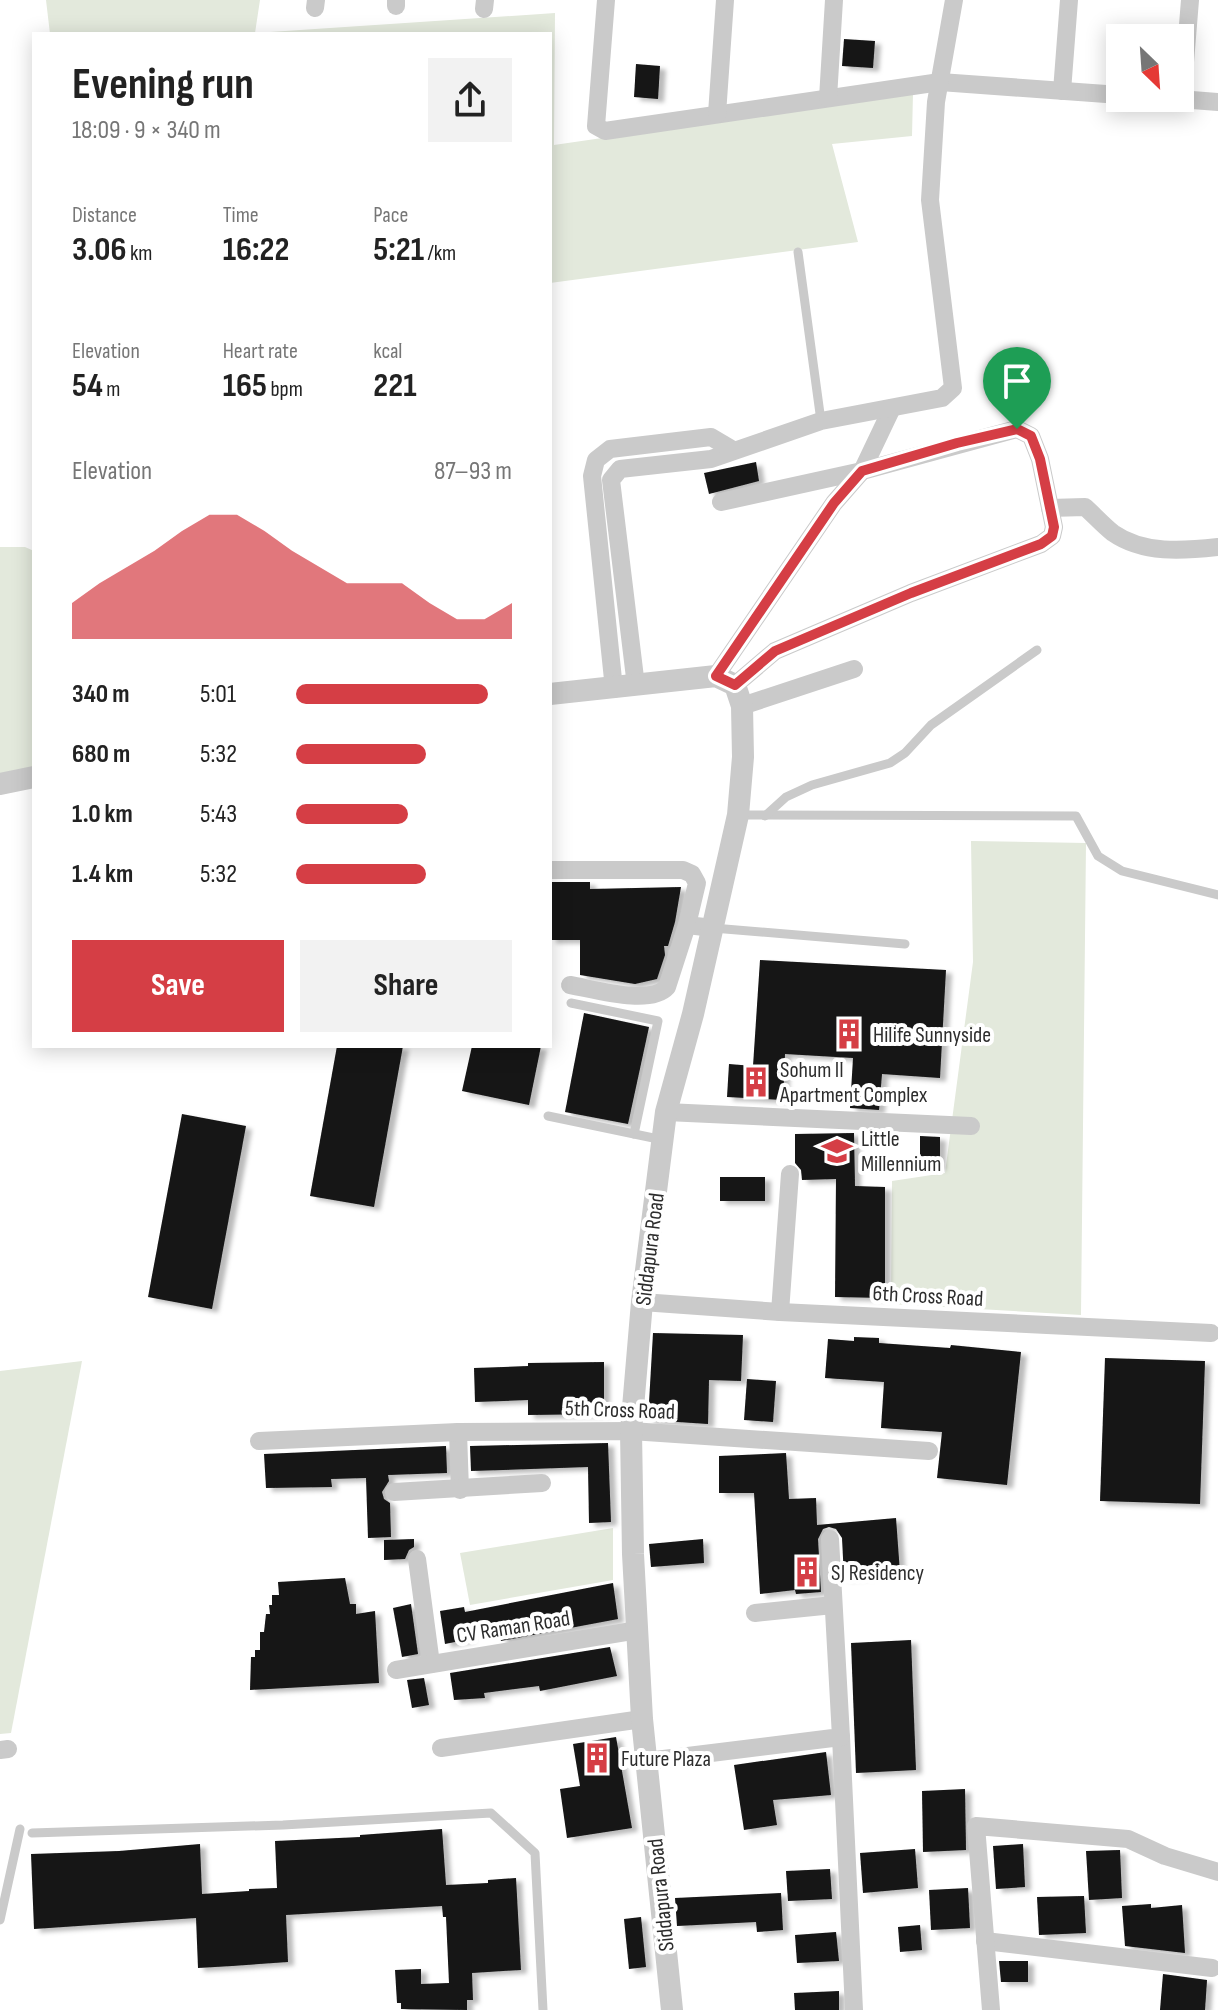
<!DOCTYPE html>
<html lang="en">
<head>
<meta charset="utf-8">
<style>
  :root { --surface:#fff; --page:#f2f2f2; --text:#222; --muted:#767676; --accent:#d53e45 }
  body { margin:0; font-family:"Sofia Sans Condensed",sans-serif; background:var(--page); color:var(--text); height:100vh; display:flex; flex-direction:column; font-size:30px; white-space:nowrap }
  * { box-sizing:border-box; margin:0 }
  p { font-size:26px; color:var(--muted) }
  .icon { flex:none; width:44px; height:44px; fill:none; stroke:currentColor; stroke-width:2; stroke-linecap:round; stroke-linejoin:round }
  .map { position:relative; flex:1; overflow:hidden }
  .sheet { position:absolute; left:32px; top:32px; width:520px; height:1016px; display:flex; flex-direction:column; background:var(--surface); border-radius:0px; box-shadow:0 4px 20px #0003 }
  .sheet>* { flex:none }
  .needle { width:52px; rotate:155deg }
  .controls { position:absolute; left:1106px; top:24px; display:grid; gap:16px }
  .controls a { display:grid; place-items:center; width:88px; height:88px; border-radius:0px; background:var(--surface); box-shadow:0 4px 20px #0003; font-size:40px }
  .pin { position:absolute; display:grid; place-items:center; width:68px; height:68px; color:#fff; margin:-82px -34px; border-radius:50% 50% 50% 0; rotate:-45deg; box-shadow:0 0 8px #0007 }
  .pin .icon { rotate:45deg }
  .round { display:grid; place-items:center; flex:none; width:84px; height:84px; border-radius:0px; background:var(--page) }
  .head { display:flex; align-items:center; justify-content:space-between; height:136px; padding:0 40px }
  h1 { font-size:44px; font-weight:700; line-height:60px }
  .stats { display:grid; grid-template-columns:repeat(3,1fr); gap:12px; height:136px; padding:8px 40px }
  .stats div { display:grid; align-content:center }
  .stats b { font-size:34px; font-weight:700 }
  .stats small { font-size:22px; font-weight:400 }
  .stats p { font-size:22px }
  .chart { height:224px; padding:16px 40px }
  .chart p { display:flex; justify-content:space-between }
  .chart svg { width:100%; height:144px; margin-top:8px; fill:var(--accent); opacity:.7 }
  .cta { display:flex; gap:16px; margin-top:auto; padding:16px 40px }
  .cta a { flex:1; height:92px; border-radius:0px; background:var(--accent); color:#fff; font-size:32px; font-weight:700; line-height:92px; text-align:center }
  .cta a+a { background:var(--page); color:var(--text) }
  ul { padding:0 40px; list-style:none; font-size:26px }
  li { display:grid; grid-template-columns:128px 96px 1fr; align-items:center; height:60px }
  li i { height:20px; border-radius:10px; background:var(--accent) }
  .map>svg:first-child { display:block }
  .green { fill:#e3e9dc }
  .building { fill:#141414; filter:url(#shadow) }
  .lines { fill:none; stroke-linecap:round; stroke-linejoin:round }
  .service { stroke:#cacaca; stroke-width:9 }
  .minor { stroke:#cacaca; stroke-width:18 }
  .tertiary { stroke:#cacaca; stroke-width:22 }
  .route-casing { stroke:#fff; stroke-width:16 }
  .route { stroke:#d53e45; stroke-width:10 }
  .labels { text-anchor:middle; stroke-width:8; stroke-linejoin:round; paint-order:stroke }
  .poi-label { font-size:22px; fill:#2d2d2d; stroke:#fff; text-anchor:start }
  .street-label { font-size:22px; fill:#2d2d2d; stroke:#fff }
</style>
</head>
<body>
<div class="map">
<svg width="1218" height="2010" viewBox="0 0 1218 2010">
  <defs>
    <filter id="shadow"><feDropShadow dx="6" dy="3.5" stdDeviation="2" flood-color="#0004"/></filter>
  </defs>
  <rect width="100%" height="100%" fill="#fff"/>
  <g class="green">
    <polygon points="46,0 260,0 255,33 555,13 554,145 913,93 912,136 832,144 858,242 550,283 550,34 50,34"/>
    <polygon points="0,547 25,547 34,551 34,772 0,780"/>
    <polygon points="971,841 1086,843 1081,1315 891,1304 892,1181 945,1173 973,962"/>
    <polygon points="82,1361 11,1733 0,1734 0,1371"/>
    <polygon points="613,1528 613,1580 470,1605 460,1553"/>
  </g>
  <g class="building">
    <polygon points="844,39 875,41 873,68 842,66"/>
    <polygon points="636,64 660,66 658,99 634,97"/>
    <polygon points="756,462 759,481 709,494 704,473"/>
    <polygon points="550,882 590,882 590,889 681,887 675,922 668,946 664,946 665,955 657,979 635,984 580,975 580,940 550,940"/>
    <polygon points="760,960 946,970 940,1078 882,1074 879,1110 850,1108 853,1058 785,1054 783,1100 727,1097 729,1064 753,1066"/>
    <polygon points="584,1013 649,1027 628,1124 565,1112"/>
    <polygon points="337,1046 403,1046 374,1207 310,1196"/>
    <polygon points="472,1046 541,1046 529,1105 462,1091"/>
    <polygon points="182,1114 246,1126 212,1309 148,1297"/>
    <polygon points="854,1133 855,1186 885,1187 885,1298 835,1297 836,1179 802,1180 801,1170 795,1163 795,1134"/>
    <polygon points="920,1136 940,1137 940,1167 920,1168"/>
    <rect x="720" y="1177" width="45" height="24"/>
    <polygon points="653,1333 743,1335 741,1381 709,1380 708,1424 648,1420"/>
    <polygon points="854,1337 879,1338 879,1343 950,1348 951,1345 1021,1352 1007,1485 937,1478 942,1432 881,1428 884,1382 825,1378 828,1339 854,1341"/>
    <polygon points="1105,1358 1205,1361 1200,1504 1100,1501"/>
    <polygon points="604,1362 604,1414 528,1415 528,1400 475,1402 474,1368 528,1366 528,1363"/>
    <polygon points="747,1379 776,1381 773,1422 744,1420"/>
    <polygon points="608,1443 611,1522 589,1523 588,1467 471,1471 470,1446"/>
    <polygon points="446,1446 447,1473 388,1475 389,1481 382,1492 384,1499 390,1503 391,1537 368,1538 366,1478 331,1479 332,1487 266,1488 264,1454"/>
    <polygon points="786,1453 789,1499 816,1498 817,1525 896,1518 900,1573 844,1578 842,1538 836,1529 829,1527 823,1529 818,1539 821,1592 796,1594 795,1590 760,1594 754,1493 719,1493 719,1456"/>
    <polygon points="414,1539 414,1547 409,1550 405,1559 384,1560 384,1540"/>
    <polygon points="703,1539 704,1563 651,1567 649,1544"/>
    <polygon points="345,1578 350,1604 356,1604 356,1614 375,1611 379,1683 250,1690 251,1657 255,1657 255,1650 260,1650 260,1632 264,1632 266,1614 270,1614 269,1605 272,1605 272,1595 279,1595 278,1582"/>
    <polygon points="613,1583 618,1619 501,1641 498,1624 468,1631 470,1639 445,1644 440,1611 464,1607 465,1612"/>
    <polygon points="411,1604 418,1654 402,1657 393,1608"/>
    <polygon points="911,1640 916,1770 856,1773 851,1643"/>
    <polygon points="610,1647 617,1676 540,1691 539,1686 484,1693 485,1698 454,1700 450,1673"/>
    <polygon points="424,1678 429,1705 412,1708 407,1680"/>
    <polygon points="616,1737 632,1828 567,1838 560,1789 580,1786 573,1744"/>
    <polygon points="826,1752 831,1795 773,1800 777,1825 744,1830 734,1765"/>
    <polygon points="965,1789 966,1850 923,1852 922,1791"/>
    <polygon points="442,1829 446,1885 488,1883 488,1880 516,1878 521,1970 472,1973 473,2000 467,2000 467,2010 401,2009 401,2003 397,2003 395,1970 421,1969 421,1984 449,1983 446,1917 443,1917 442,1906 286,1915 288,1962 232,1966 198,1968 196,1918 34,1929 31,1854 119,1851 200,1844 202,1894 249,1891 249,1889 277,1888 275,1841 360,1837 360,1835"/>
    <polygon points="1023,1844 1025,1887 996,1889 993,1846"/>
    <polygon points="915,1849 918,1888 863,1893 860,1853"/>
    <polygon points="1120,1850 1122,1898 1089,1900 1086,1851"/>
    <polygon points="830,1869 832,1899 788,1901 786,1871"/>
    <polygon points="968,1888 970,1928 931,1930 929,1890"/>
    <polygon points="781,1893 783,1930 757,1932 756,1922 677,1926 675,1898"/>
    <polygon points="1084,1896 1086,1933 1039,1935 1037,1897"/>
    <polygon points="1151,1904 1151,1908 1182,1905 1185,1953 1125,1946 1122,1906"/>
    <polygon points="641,1917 646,1967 629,1969 624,1919"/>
    <polygon points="920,1925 922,1950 900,1952 898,1927"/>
    <polygon points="836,1932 839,1961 797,1963 795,1935"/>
    <polygon points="999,1961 1028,1961 1028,1982 1001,1982"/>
    <polygon points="1163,1974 1207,1980 1205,2010 1160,2010"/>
    <polygon points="839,1991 839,2010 795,2010 794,1993"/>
  </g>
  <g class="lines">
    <g class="service">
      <polyline points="798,252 821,421"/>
      <polyline points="738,815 1076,816 1098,856 1122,871 1218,895"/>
      <polyline points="765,816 786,797 812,785 890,763 905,753 931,725 1037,650"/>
      <polyline points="713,928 905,944"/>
      <polyline points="571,1003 658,1021 634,1134"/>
      <polyline points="548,1116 663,1140"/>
      <polyline points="32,1833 283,1825 491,1813 535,1853 543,2010"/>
      <polyline points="0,1920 20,1829"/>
    </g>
    <g class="minor">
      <polyline points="606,0 596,126 605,131 940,82 1120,95"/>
      <polyline points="396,6 396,0"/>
      <polyline points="315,8 316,0"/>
      <polyline points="484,9 485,0"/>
      <polyline points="1062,91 1069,0"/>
      <polyline points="828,98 834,0"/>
      <polyline points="1166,98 1218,102"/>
      <polyline points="1182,99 1190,0"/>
      <polyline points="717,114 725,0"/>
      <polyline points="721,502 862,471 1017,429 1031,436 1040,459 1054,527 1052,536 1041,544 911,593 775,651 735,685"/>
      <path d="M1050,508L1085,507C1094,515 1103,525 1113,533C1143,554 1183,551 1218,547"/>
      <polyline points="716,676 834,503 862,471 892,408"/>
      <polyline points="636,686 611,480 620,469 711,459 821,421 942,398 953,388 930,200 936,102 954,0"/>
      <polyline points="614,689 592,476 596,460 610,449 711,437 733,450"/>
      <polyline points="742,706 854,669"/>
      <polyline points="550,870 683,870 692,874 697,883 687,925 713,928"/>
      <path d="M570,985C594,989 650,1006 667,987L687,925"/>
      <polyline points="666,1112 971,1126"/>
      <polyline points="642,1302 780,1312 1211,1333"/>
      <polyline points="780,1312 790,1174"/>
      <polyline points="458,1432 460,1490"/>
      <polyline points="259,1441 458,1432 631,1431 929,1451"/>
      <polyline points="394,1492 542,1483"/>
      <polyline points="417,1559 431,1664"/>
      <polyline points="755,1613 833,1605"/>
      <polyline points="396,1670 638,1630"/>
      <polyline points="841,1737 854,2010"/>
      <polyline points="441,1748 642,1719"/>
      <polyline points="0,1750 8,1749"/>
      <polyline points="647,1761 841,1737 830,1539"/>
      <polyline points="985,1941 1212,1968"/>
      <polyline points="991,2010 976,1826 1128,1839 1165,1856 1218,1872"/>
    </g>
    <g class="tertiary">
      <polyline points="550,694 716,676 735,685 742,706 743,757 738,815 693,1014 666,1112 642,1302 631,1431 633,1554 642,1719 672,2010"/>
      <polyline points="0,784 34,777"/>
    </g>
  </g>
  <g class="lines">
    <g class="route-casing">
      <polygon id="route" points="1017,429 1031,436 1040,459 1054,527 1052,536 1041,544 911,593 775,651 735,685 716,676 834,503 862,471 957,443"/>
    </g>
    <use href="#route" class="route"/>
  </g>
  <defs>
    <g id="building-bare" transform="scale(2.4)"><path d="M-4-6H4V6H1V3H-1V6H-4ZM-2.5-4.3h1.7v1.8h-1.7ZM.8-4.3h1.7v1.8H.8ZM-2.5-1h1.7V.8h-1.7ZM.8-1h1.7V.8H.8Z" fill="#d53e45" stroke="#fff" stroke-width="2.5" paint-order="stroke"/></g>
    <g id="school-bare" transform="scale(2.4)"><path d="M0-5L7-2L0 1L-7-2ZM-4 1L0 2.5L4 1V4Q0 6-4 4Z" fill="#d53e45" stroke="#fff" stroke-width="2.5" paint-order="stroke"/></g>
  </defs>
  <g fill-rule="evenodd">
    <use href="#building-bare" x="849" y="1034"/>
    <use href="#building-bare" x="756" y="1082"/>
    <use href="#school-bare" x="837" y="1151"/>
    <use href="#building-bare" x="807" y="1572"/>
    <use href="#building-bare" x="597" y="1758"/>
  </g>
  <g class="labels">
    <g class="poi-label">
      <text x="873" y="1042">Hilife Sunnyside</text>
      <text x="780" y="1077">Sohum II<tspan x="780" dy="25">Apartment Complex</tspan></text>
      <text x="861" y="1146">Little<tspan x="861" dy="25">Millennium</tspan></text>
      <text x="831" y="1580">SJ Residency</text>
      <text x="621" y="1766">Future Plaza</text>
    </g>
    <g class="street-label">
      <text transform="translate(649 1249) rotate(-83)" y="8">Siddapura Road</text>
      <text transform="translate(928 1295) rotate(3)" y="8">6th Cross Road</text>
      <text transform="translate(620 1409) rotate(2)" y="8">5th Cross Road</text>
      <text transform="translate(513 1626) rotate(-9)" y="8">CV Raman Road</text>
      <text transform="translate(660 1895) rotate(-96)" y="8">Siddapura Road</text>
    </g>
  </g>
</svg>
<div class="controls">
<a><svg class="needle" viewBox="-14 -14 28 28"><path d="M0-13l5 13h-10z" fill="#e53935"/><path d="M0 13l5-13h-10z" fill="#767676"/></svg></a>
</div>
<div class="pin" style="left:1017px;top:429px;background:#1e9e55"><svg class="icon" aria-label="arrive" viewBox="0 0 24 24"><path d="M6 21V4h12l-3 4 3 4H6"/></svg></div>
<section class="sheet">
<div class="head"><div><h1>Evening run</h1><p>18:09 · 9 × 340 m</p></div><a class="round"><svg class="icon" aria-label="share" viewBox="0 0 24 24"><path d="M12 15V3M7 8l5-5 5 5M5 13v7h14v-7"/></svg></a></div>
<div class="stats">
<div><p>Distance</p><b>3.06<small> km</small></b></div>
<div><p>Time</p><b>16:22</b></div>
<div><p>Pace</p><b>5:21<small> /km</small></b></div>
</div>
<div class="stats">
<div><p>Elevation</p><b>54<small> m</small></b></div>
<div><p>Heart rate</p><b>165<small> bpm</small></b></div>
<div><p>kcal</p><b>221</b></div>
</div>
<div class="chart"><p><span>Elevation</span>87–93 m</p>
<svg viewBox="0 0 160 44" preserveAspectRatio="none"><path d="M0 44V33L10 27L20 22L30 17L40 11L50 6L60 6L70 11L80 17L90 22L100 27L110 27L120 27L130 33L140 38L150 38L160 33V44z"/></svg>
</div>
<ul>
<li><b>340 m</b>5:01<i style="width:89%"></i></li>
<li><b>680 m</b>5:32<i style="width:60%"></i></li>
<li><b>1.0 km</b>5:43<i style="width:52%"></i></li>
<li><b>1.4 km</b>5:32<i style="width:60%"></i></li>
</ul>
<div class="cta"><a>Save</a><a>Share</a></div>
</section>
</div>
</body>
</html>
